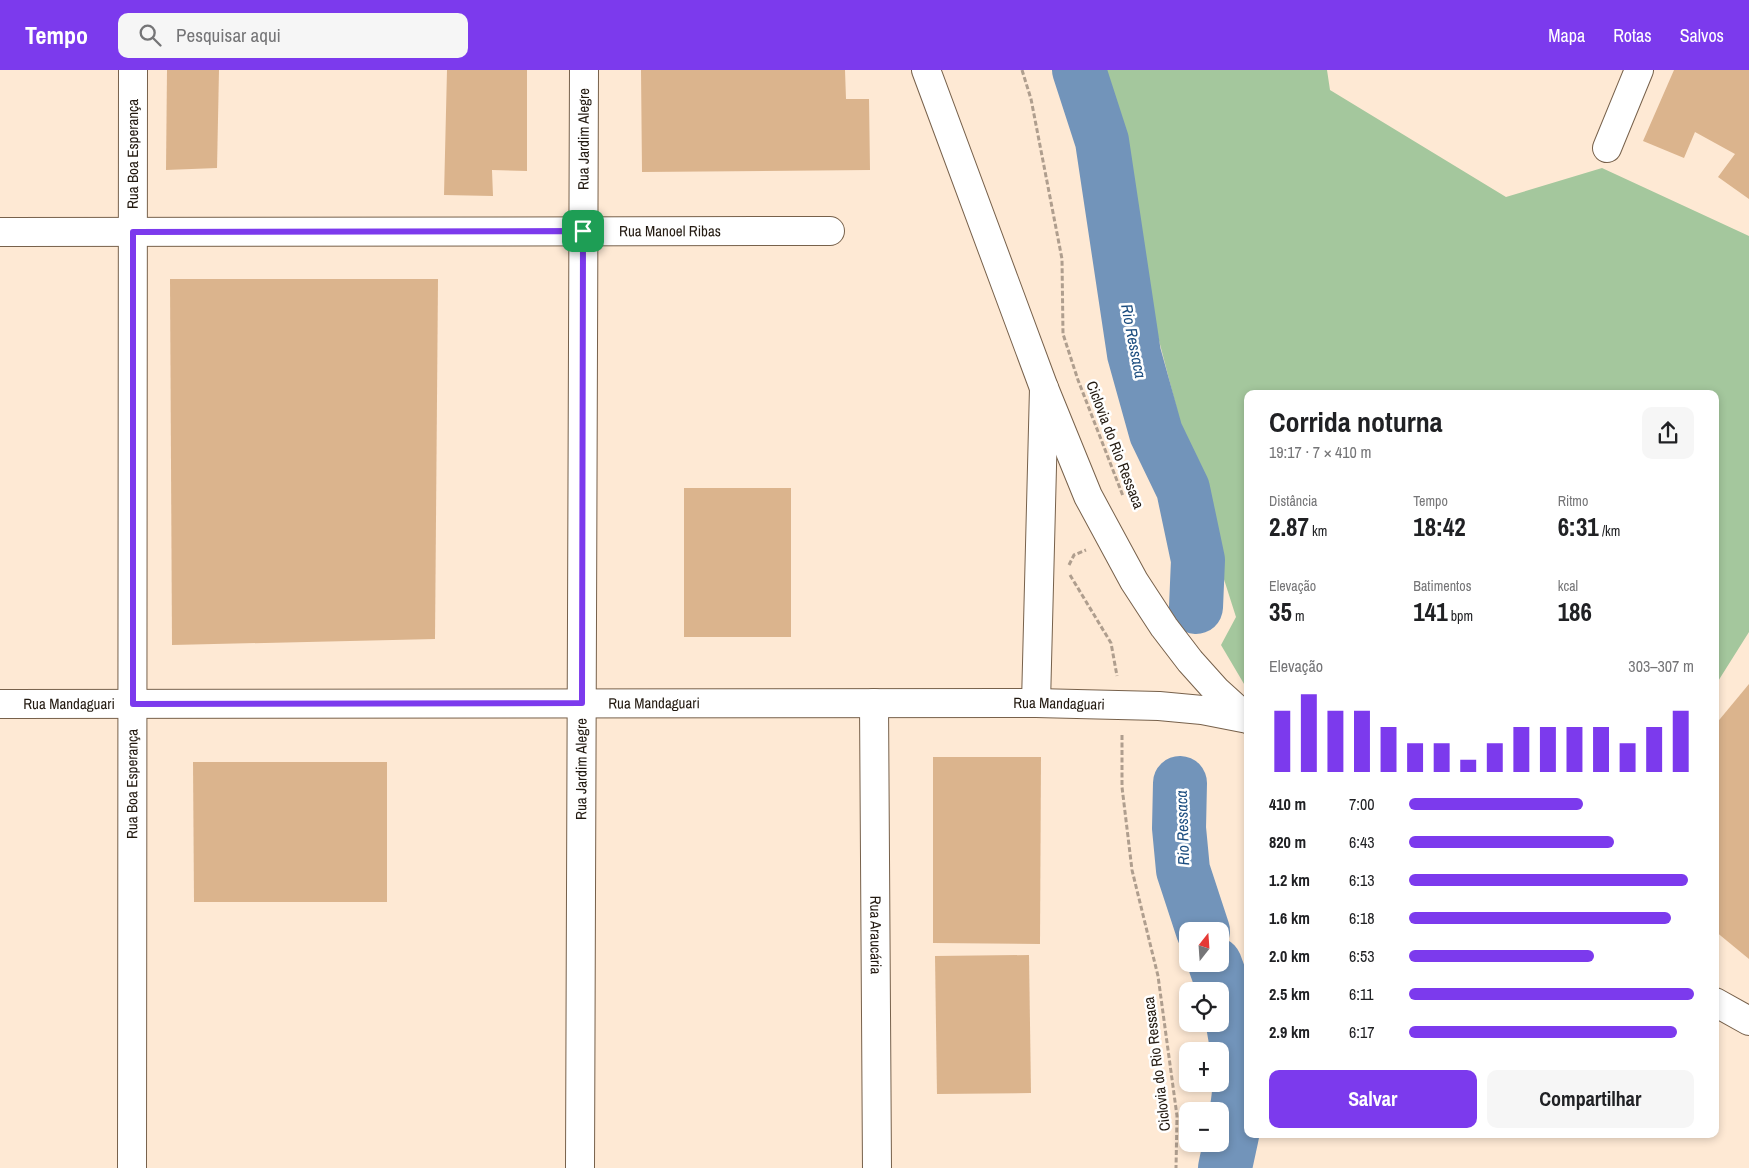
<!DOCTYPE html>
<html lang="pt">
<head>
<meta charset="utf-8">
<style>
  :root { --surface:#fff; --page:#f6f6f6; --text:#202124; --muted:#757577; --accent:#7c3aed }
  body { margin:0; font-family:"Archivo Narrow",sans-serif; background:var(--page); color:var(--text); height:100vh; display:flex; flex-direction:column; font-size:19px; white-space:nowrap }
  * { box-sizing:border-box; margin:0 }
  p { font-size:16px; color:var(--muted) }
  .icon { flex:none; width:28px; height:28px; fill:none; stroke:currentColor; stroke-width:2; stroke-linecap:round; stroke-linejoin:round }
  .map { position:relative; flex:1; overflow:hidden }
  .side { position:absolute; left:1244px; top:320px; width:475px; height:748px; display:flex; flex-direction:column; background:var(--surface); border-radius:10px; box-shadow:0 2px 8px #0003 }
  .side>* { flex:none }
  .needle { width:32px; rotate:17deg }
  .buttons { position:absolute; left:1179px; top:852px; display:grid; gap:10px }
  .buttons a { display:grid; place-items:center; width:50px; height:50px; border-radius:10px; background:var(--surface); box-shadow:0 2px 8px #0003; font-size:25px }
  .pin { position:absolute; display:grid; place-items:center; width:42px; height:42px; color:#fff; margin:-21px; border-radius:10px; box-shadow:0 2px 8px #0006 }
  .round { display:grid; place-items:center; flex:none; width:52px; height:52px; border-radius:10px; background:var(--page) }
  .head { display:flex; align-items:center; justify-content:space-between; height:85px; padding:0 25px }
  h1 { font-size:28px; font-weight:700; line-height:38px }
  .metrics { display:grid; grid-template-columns:repeat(3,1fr); gap:8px; height:85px; padding:5px 25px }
  .metrics div { display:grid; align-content:center }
  .metrics b { font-size:25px; font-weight:700 }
  .metrics small { font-size:14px; font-weight:400 }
  .metrics p { font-size:14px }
  .chart { height:140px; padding:10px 25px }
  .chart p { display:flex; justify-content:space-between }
  .chart svg { width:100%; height:90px; margin-top:5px; stroke:var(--accent); stroke-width:6 }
  .primary-button { display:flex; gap:10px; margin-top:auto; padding:10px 25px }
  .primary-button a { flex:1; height:58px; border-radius:10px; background:var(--accent); color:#fff; font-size:20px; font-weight:700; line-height:58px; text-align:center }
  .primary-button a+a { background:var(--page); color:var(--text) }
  ul { padding:0 25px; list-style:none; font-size:16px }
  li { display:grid; grid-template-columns:80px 60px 1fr; align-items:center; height:38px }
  li i { height:12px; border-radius:6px; background:var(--accent) }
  header { display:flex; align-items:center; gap:30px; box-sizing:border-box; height:70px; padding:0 25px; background:var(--accent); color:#fff }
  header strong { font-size:24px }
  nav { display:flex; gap:28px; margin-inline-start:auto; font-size:18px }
  .search { width:350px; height:45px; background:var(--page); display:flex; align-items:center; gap:12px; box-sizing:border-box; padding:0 18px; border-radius:10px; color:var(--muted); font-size:19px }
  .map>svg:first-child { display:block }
  .forest { fill:#a4c79d }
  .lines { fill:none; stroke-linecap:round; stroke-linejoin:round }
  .river { stroke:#7294ba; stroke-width:54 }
  .building { fill:#dbb48d }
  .minor-casing { stroke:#77614b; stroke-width:30 }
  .major-casing { stroke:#77614b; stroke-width:30 }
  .path { stroke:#af9e8e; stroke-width:3; stroke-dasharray:5 2.5; stroke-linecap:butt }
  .minor { stroke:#fff; stroke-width:28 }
  .major { stroke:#fff; stroke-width:28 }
  .route-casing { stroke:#fff; stroke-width:10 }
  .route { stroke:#7c3aed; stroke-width:6 }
  .labels { text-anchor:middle; stroke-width:5; stroke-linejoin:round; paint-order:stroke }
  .street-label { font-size:15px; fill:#231a11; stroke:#fff }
  .water-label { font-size:16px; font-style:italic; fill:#1d4e80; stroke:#fff }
</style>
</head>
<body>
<header>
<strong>Tempo</strong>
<div class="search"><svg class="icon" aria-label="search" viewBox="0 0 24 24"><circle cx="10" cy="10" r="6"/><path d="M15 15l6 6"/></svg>Pesquisar aqui</div>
<nav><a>Mapa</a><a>Rotas</a><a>Salvos</a></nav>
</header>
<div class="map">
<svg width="1749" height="1098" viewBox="0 0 1749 1098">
  <rect width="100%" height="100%" fill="#fee9d4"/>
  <polygon class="forest" points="1098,0 1327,0 1330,20 1506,127 1602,98 1749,166 1749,562 1715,616 1715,324 1248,324 1247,619 1221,575 1236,547 1207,456 1132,166 1102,9"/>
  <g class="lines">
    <g class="river">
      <polyline points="1079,0 1102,71 1134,284 1156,363 1183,419 1198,490 1196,537"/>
      <polyline points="1180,713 1179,758 1183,800 1203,861"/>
      <path d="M1215,894C1230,932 1241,981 1239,1022C1237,1047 1230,1073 1225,1098"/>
    </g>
  </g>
  <g class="building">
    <polygon points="167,0 219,0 217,98 166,100"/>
    <polygon points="447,0 527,0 527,101 492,100 493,126 444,125"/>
    <polygon points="641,0 845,0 846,29 869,29 870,100 642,102"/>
    <polygon points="1674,0 1749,0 1749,129 1718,107 1735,84 1695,62 1684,88 1643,71"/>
    <polygon points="170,209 438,209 435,569 172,575"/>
    <rect x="684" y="418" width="107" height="149"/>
    <polygon points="1749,614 1749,889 1715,861 1715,655"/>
    <polygon points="933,687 1041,687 1040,874 933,873"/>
    <polygon points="193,692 387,692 387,832 194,832"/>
    <polygon points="1029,885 1031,1023 937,1024 935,886"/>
  </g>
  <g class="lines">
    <g class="minor-casing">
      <g id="minor">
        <polyline points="1607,78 1639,0"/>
        <path id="s1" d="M0,162L830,161"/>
        <path id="s2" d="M874,633L877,1098"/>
        <polyline points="1036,633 1044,318"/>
        <path id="s3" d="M0,634L1036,633L1159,636L1202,640L1248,649"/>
        <path id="s4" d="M132,1098L133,0"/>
        <path id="s5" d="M580,1098L584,0"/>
      </g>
    </g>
    <g class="major-casing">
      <g id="major">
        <polyline points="926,0 1044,318 1088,426 1134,511 1164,557 1190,591 1216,620 1248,649"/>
        <polyline points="1715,932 1749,951"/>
      </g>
    </g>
    <g class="path">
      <polyline points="1022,0 1031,29 1062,189 1063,264 1078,310 1123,426"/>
      <polyline points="1069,495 1074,485 1086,480"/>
      <polyline points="1070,505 1111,573 1117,606"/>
      <polyline points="1122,665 1122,717 1132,800 1158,906 1177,1046 1176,1098"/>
    </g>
    <use href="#minor" class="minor"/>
    <use href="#major" class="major"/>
  </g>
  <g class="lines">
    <g class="route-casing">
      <polygon id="route" points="583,161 582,633 133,634 133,162"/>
    </g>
    <use href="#route" class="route"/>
  </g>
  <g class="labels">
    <g class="street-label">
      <text dy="5" stroke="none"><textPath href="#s5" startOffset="1029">Rua Jardim Alegre</textPath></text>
      <text dy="5" stroke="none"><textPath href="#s4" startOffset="1014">Rua Boa Esperança</textPath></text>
      <text dy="5" stroke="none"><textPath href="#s1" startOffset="670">Rua Manoel Ribas</textPath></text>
      <text transform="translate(1115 375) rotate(69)" y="5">Ciclovia do Rio Ressaca</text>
      <text dy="5" stroke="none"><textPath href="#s3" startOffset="654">Rua Mandaguari</textPath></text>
      <text dy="5" stroke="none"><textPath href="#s3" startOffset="1059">Rua Mandaguari</textPath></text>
      <text dy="5" stroke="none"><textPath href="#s3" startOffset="69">Rua Mandaguari</textPath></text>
      <text dy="5" stroke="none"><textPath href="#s5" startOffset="399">Rua Jardim Alegre</textPath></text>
      <text dy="5" stroke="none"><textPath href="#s4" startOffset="384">Rua Boa Esperança</textPath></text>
      <text dy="5" stroke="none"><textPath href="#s2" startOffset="232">Rua Araucária</textPath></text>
      <text transform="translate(1157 994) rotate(-97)" y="5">Ciclovia do Rio Ressaca</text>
    </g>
    <g class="water-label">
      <text transform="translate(1134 271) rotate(79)" y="6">Rio Ressaca</text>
      <text transform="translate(1182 758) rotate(-92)" y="6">Rio Ressaca</text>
    </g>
  </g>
</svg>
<div class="buttons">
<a><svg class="needle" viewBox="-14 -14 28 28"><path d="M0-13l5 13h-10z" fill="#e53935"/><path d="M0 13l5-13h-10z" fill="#757577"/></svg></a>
<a><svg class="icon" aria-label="locate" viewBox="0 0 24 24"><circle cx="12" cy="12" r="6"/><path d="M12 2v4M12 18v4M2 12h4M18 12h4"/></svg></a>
<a>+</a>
<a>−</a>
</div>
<div class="pin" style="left:583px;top:161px;background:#1e9e55"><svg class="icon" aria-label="arrive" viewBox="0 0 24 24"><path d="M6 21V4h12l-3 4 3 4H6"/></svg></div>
<section class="side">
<div class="head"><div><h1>Corrida noturna</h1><p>19:17 · 7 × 410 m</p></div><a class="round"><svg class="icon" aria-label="share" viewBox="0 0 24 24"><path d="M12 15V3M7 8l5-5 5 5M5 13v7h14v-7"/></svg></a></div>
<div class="metrics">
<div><p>Distância</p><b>2.87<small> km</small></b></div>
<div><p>Tempo</p><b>18:42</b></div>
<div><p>Ritmo</p><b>6:31<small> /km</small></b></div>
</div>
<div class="metrics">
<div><p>Elevação</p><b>35<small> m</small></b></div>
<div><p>Batimentos</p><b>141<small> bpm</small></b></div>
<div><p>kcal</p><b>186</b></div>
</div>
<div class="chart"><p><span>Elevação</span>303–307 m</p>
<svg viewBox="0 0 160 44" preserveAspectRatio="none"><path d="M5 44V14M15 44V6M25 44V14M35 44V14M45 44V22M55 44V30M65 44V30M75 44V38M85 44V30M95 44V22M105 44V22M115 44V22M125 44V22M135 44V30M145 44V22M155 44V14"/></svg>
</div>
<ul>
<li><b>410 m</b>7:00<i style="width:61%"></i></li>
<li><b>820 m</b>6:43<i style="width:72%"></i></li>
<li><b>1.2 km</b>6:13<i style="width:98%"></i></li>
<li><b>1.6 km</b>6:18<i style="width:92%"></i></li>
<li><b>2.0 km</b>6:53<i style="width:65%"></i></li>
<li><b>2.5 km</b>6:11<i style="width:100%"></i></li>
<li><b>2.9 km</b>6:17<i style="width:94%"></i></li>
</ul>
<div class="primary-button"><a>Salvar</a><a>Compartilhar</a></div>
</section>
</div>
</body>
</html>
